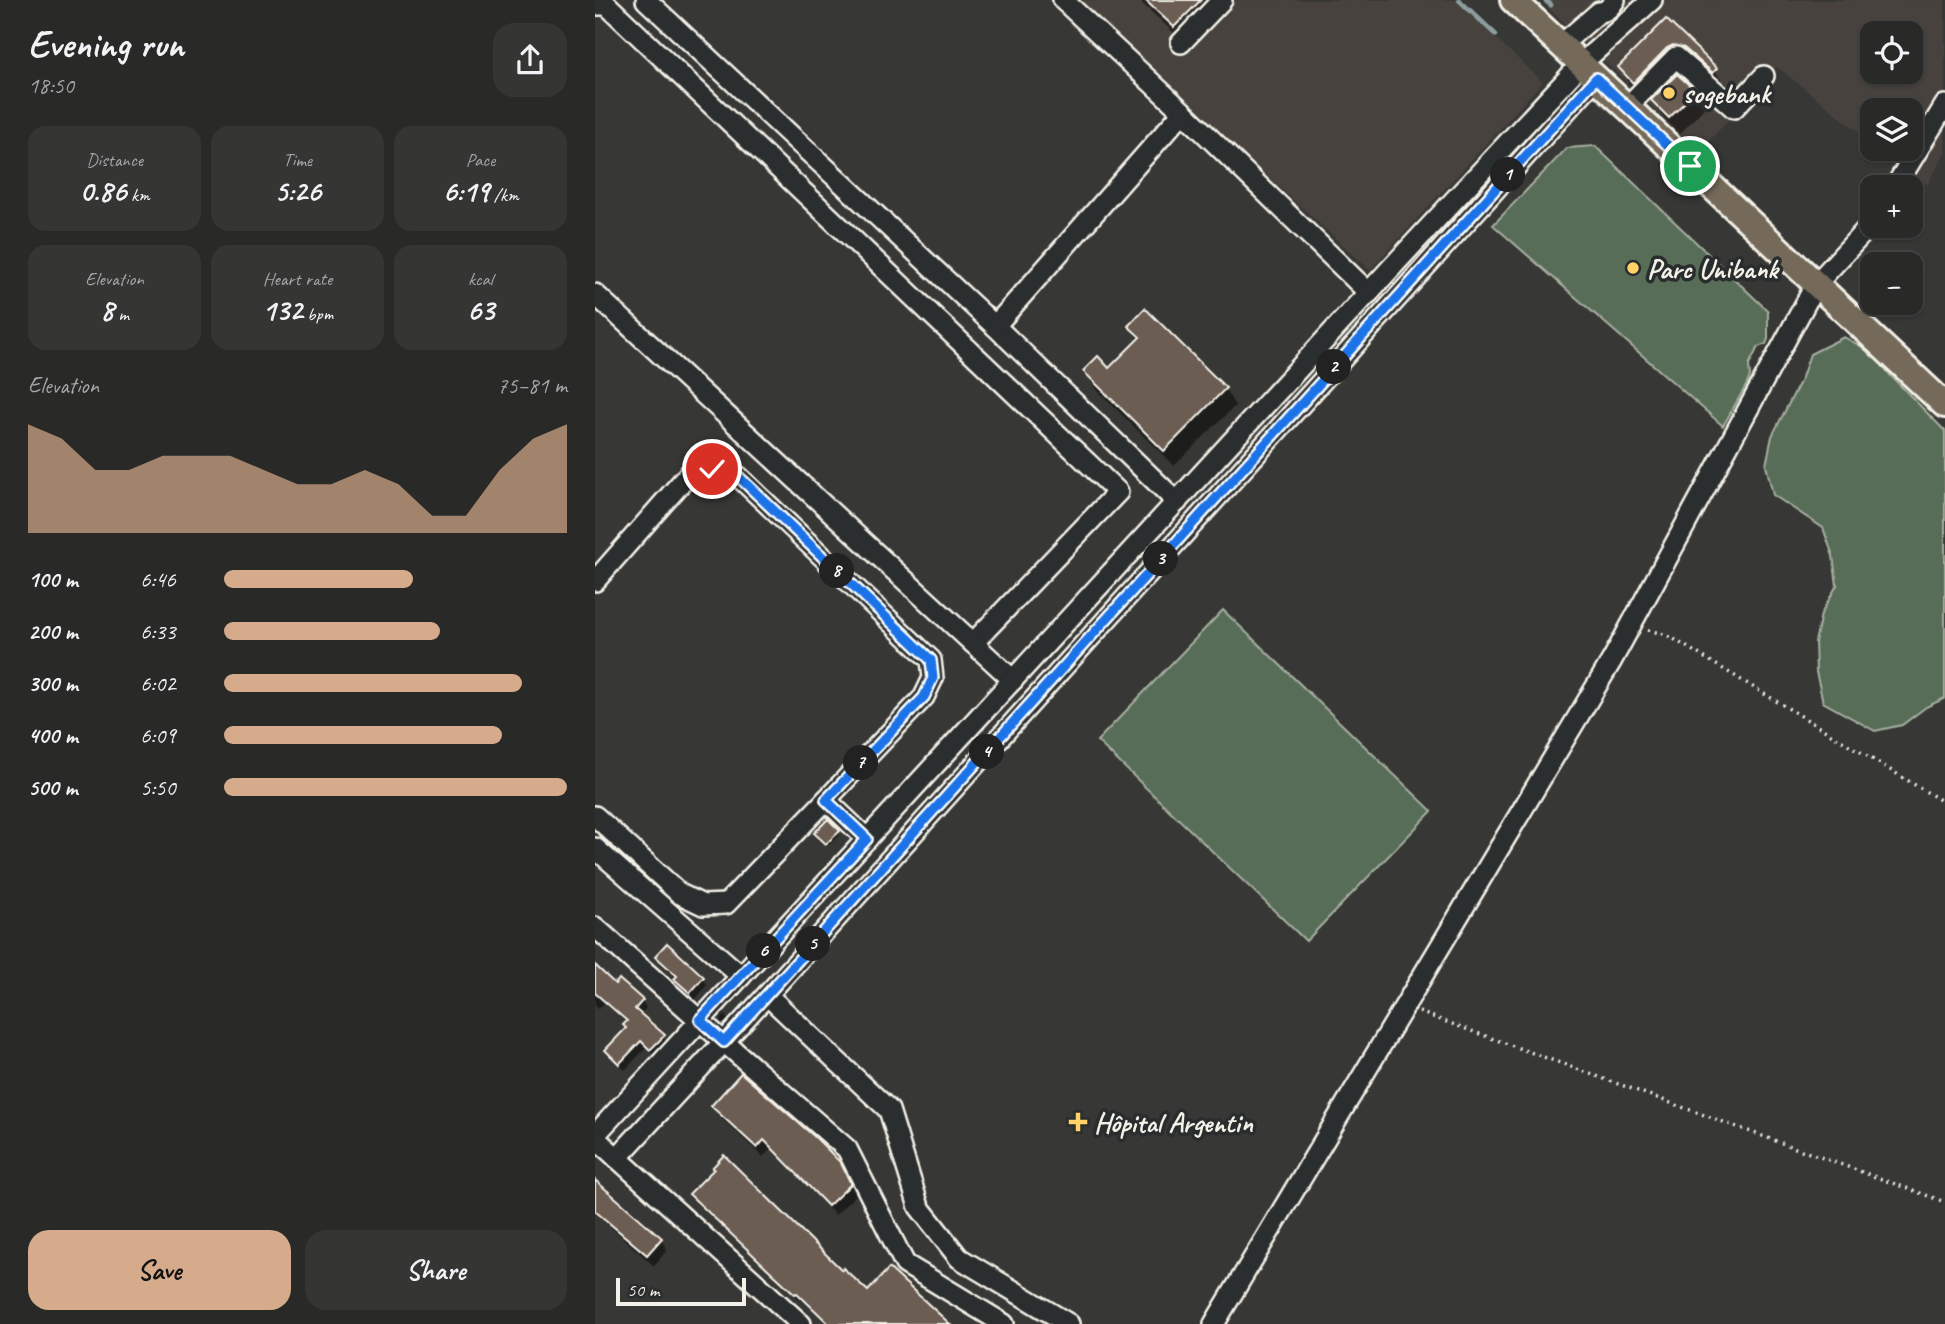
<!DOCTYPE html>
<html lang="en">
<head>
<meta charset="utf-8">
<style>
  :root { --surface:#292928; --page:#353534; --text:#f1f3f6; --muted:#a5a6a8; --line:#454545; --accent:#d6ab8b }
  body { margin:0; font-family:Caveat,sans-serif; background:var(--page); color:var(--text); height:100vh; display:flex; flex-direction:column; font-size:26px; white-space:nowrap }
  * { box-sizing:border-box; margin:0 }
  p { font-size:23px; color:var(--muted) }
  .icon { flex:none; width:38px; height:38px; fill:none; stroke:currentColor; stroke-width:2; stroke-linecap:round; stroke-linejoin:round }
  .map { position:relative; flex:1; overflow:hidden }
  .side { display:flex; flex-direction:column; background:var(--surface); width:595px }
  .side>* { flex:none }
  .tools { position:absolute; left:1265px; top:21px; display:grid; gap:14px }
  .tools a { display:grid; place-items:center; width:63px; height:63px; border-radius:14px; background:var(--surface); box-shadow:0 2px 5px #0004,0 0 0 2px var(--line); font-size:35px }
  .scale { position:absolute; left:21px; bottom:18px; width:130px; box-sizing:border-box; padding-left:7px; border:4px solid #f4f1e8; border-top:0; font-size:19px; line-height:24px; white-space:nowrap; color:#f4f1e8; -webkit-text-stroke:5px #2a2d2e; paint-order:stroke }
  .pin { position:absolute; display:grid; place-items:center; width:60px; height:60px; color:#fff; margin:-30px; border:4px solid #fff; border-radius:50%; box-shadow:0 2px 7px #0007 }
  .km { position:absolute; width:35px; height:35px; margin:-18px; border-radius:50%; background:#222; color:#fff; font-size:19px; line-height:35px; text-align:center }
  .round { display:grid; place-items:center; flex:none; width:74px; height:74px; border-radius:21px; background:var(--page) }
  .headline { display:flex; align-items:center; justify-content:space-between; height:119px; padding:0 28px }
  h1 { font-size:38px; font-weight:600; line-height:52px }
  .metrics { display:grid; grid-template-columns:repeat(3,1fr); gap:10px; height:119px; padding:7px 28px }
  .metrics div { display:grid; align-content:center; border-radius:18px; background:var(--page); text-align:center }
  .metrics b { font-size:30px; font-weight:600 }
  .metrics small { font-size:19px; font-weight:400 }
  .metrics p { font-size:19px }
  .chart { height:196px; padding:14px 28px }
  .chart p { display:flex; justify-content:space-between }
  .chart svg { width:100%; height:126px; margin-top:7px; fill:var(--accent); opacity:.7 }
  .action { display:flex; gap:14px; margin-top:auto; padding:14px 28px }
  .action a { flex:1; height:80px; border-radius:21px; background:var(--accent); color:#111; font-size:28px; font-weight:600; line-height:80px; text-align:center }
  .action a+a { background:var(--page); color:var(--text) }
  ul { padding:0 28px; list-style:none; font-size:23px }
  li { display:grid; grid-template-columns:112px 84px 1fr; align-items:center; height:52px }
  li i { height:18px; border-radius:9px; background:var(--accent) }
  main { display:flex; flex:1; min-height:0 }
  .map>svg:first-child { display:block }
  .built { fill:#47423e; fill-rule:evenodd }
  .green { fill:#586d58; stroke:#a6afa0; stroke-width:2 }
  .shadow { fill:#0007 }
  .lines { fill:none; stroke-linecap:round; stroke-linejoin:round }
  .stream { stroke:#8e9e9f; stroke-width:5 }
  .building { fill:#6c5d53; stroke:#f4f1e8; stroke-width:2 }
  .minor-casing { stroke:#f4f1e8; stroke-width:24 }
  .major-casing { stroke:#f4f1e8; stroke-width:30 }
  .path { stroke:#f4f1e8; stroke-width:3.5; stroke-dasharray:2 5; stroke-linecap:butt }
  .minor { stroke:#2a2d2e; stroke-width:19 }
  .major { stroke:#746a5a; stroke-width:24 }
  .route-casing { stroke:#fff; stroke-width:14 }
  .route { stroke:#1a73e8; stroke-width:9 }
  .poi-dot { fill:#ffd166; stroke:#2a2d2e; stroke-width:2.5 }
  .labels { text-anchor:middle; stroke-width:7; stroke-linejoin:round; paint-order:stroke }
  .poi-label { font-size:28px; font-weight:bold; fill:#f4f1e8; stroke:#2a2d2e; text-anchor:start }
</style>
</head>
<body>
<main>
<section class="side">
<div class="headline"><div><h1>Evening run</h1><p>18:50</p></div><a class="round"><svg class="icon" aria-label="share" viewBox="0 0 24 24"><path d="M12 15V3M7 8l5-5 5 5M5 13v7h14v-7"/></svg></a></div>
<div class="metrics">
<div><p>Distance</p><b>0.86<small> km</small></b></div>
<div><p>Time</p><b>5:26</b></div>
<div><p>Pace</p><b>6:19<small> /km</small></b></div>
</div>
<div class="metrics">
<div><p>Elevation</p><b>8<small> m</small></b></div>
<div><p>Heart rate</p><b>132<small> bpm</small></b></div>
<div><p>kcal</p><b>63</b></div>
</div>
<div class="chart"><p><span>Elevation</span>75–81 m</p>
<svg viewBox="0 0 160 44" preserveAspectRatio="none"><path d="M0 44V6L10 11L20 22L30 22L40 17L50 17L60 17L70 22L80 27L90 27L100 22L110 27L120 38L130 38L140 22L150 11L160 6V44z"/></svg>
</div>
<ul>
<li><b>100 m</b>6:46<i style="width:55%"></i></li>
<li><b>200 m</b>6:33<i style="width:63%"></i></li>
<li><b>300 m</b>6:02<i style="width:87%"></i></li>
<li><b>400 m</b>6:09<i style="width:81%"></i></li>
<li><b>500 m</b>5:50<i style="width:100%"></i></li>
</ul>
<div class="action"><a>Save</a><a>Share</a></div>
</section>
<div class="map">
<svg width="1350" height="1324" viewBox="0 0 1350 1324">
  <rect width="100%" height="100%" fill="#373735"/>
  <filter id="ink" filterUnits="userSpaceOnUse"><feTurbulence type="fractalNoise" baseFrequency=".0143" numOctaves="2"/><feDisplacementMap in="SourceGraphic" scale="14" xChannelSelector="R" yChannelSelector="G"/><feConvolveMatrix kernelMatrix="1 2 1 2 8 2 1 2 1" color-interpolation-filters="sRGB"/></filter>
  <g filter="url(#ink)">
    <!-- built -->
    <g class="built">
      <path d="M 479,0 L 860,0 L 948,82 L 775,270 Z"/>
      <path d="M 945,0 L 1350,0 L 1350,153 L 1332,185 L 1287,149 L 1316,149 L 1316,110 L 1278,110 L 1277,142 L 1182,67 L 1104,152 ZM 1278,33 L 1316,33 L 1316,72 L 1278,72 Z"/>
    </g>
    <!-- green -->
    <g class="green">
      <path d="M 1000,146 L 1173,311 L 1173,339 L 1171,344 L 1163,347 L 1154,365 L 1155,376 L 1152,384 L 1128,426 L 898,225 L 972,148 Z"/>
      <path d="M 1249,337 L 1276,352 L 1296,376 L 1350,431 L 1350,698 L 1331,707 L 1307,725 L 1280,731 L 1228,702 L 1221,672 L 1220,642 L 1226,614 L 1242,585 L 1238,556 L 1228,528 L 1178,495 L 1171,465 L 1177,436 L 1206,380 L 1215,354 Z"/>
      <path d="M 628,610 L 837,811 L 711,941 L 502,741 Z"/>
    </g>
    <!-- shadow -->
    <g class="shadow">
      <path d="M 543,0 L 630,0 L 589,42 Z"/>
      <path d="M 1071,22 L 1120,70 L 1130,86 L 1128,88 L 1082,65 L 1049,98 L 1034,84 L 1025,68 Z"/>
      <path d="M 1099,92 L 1109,108 L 1085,134 L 1068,117 L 1058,100 Z"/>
      <path d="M 550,311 L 630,389 L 640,406 L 579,466 L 500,388 L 490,371 L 514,370 L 544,341 L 535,326 Z"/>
      <path d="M 243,832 L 245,835 L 233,846 L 223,836 Z"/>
      <path d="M 62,956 L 108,978 L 112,985 L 100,1000 L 86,987 L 82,979 L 66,964 Z"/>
      <path d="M 0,967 L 20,987 L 47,1001 L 51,1008 L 45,1015 L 68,1036 L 73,1044 L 61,1057 L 51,1048 L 30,1070 L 16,1058 L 12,1050 L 32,1029 L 32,1023 L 9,1003 L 4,1009 L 0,1006 Z"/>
      <path d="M 129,1015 L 135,1022 L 130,1027 L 125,1020 Z"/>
      <path d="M 118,1106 L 251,1176 L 261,1195 L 240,1215 L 176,1149 L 168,1157 L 124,1116 Z"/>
      <path d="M 0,1182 L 66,1239 L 72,1250 L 59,1266 L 0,1213 Z"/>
      <path d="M 97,1194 L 247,1272 L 273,1294 L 353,1324 L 233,1324 L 207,1300 L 206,1301 L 102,1203 Z"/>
    </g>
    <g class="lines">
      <!-- stream -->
      <g class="stream">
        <path d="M 864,0 L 901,35"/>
        <path d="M 950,0 L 956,5"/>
      </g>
    </g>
    <!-- building -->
    <g class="building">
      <path d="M 550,0 L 606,0 L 579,27 Z"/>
      <path d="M 1071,19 L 1122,68 L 1118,73 L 1089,48 L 1078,45 L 1072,48 L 1038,83 L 1023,67 Z"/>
      <path d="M 1082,74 L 1101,91 L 1074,118 L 1056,100 Z"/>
      <path d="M 550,308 L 631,388 L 569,451 L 488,371 L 503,356 L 514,368 L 545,337 L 533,326 Z"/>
      <path d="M 233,819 L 245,831 L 231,844 L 219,833 Z"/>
      <path d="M 72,943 L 109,977 L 95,993 L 79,979 L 82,976 L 60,956 Z"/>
      <path d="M 0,965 L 20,984 L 24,979 L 48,1000 L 40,1009 L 70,1035 L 55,1050 L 46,1041 L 24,1064 L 10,1050 L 31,1028 L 28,1025 L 32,1021 L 0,993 Z"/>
      <path d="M 146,1073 L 221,1138 L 246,1163 L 256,1184 L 233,1206 L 169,1140 L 162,1148 L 116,1106 Z"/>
      <path d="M 129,1155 L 247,1270 L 248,1268 L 273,1291 L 294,1268 L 355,1324 L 234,1324 L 202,1293 L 200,1294 L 174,1270 L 94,1194 L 119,1169 L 117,1168 Z"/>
      <path d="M 0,1180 L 67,1238 L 52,1255 L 0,1211 Z"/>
    </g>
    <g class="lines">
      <!-- minor casing -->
      <g class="minor-casing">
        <g id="minor">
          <path d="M 51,0 L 400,326 L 582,502"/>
          <path d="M 468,0 L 588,112 L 774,293"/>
          <path d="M 0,5 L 12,5 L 523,492 L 378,643"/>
          <path d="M 586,43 L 627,0"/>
          <path d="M 966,45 L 1004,12 C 1012,12 1016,6 1020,0"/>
          <path d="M 1032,107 L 1081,57 L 1139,108 L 1169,76"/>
          <path d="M 1300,187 L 1350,105"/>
          <path d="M 0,294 L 418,680"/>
          <path d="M 400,326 L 588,112"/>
          <path d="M 0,581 L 93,475 L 117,469 L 143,476 L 336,660 L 338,678 L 329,697 L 231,800 L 272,839"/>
          <path d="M 0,816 L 85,894 L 108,905 L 131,904 L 231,800"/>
          <path d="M 0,848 L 146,976"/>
          <path d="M 0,927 L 129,1042 L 252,1149 L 310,1264 L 409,1324"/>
          <path d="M 172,995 L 294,1110 L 324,1207 L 364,1258 L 474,1324"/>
          <path d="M 0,1135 L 796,268 L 987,63 L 1057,0"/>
          <path d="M 0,1138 L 206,1324"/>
          <path d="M 22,1158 L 172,995 L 1001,78"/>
          <path d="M 619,1324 L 1017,660 L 1221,284 L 1278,222"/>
        </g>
      </g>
      <!-- major casing -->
      <g class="major-casing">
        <path id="major" d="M 918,0 L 1350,405"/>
      </g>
      <!-- path -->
      <g class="path">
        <path d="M 1053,630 L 1072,635 L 1350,803"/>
        <path d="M 824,1012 L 1350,1202"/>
      </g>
      <!-- minor -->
      <use href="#minor" class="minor"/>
      <!-- major -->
      <use href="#major" class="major"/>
    </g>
  </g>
  <g class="lines" filter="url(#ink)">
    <!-- route casing -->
    <g class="route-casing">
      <path id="route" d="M 117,469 L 143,476 L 336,660 L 338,678 L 329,697 L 231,800 L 272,839 L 105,1020 L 129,1042 L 1001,78 L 1095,166"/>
    </g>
    <!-- route -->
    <use href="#route" class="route"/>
  </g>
  <!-- markers -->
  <g class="poi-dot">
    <circle cx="1074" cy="93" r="7"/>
    <circle cx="1038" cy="268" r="7"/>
    <path d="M479.5 1111.5h7v7h7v7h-7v7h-7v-7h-7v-7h7z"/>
  </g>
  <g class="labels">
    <!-- poi labels -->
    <g class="poi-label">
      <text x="1088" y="103">sogebank</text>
      <text x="1052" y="278">Parc Unibank</text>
      <text x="499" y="1132">Hôpital Argentin</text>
    </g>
  </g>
</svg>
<div class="tools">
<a><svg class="icon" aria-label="locate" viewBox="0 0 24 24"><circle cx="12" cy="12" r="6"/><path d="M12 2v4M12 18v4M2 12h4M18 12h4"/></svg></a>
<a><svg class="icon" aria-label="layers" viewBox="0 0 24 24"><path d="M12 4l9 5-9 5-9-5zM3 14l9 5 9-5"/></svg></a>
<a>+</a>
<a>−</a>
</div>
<div class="scale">50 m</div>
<div class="pin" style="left:1095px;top:166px;background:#1e9e55"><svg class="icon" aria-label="arrive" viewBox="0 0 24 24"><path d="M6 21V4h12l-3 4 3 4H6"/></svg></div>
<div class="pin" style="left:117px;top:469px;background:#d93025"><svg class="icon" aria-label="check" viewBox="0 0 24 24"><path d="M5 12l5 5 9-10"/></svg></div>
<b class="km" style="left:913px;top:175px">1</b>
<b class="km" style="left:739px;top:367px">2</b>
<b class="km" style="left:566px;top:559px">3</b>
<b class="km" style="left:392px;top:752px">4</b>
<b class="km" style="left:218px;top:944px">5</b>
<b class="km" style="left:169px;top:951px">6</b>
<b class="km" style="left:266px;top:763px">7</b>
<b class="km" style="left:242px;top:571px">8</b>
</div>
</main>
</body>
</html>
